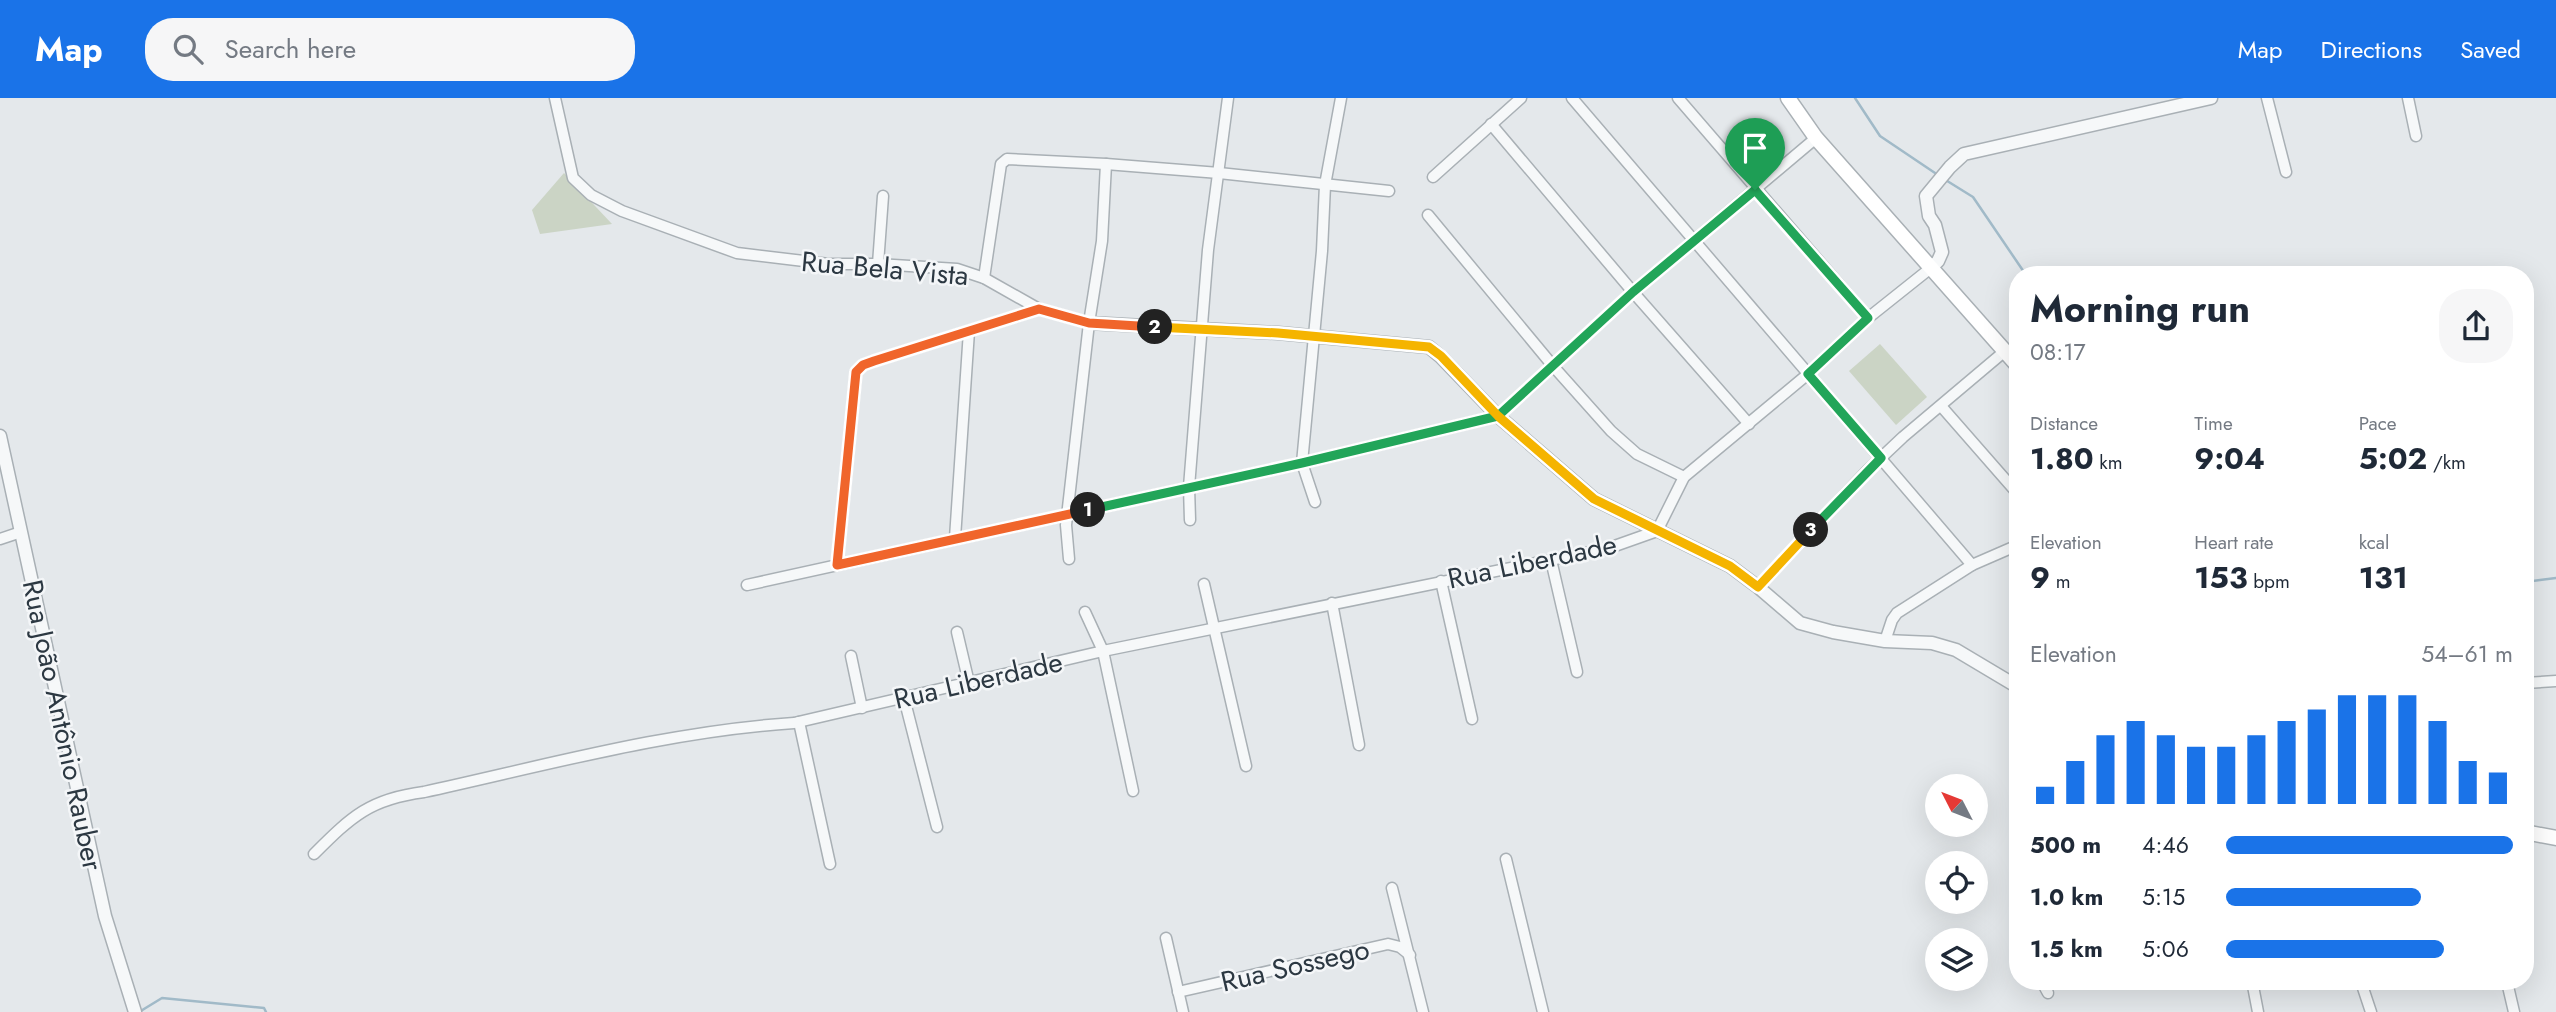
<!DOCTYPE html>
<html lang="en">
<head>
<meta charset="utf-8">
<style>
  :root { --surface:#fff; --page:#f6f6f7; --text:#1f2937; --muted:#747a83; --accent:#1a73e8 }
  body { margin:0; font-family:Jost,sans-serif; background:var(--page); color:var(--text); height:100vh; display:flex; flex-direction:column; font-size:26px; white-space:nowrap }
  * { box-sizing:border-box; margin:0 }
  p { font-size:23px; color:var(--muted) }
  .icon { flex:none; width:38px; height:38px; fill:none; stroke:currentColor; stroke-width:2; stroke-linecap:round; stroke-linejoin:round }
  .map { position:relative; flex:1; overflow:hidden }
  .drawer { position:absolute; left:2009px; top:168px; width:525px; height:724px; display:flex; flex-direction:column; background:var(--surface); border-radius:28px; box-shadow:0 7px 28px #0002 }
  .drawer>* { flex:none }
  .needle { width:46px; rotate:312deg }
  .buttons { position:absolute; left:1925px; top:676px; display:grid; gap:14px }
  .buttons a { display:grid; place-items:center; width:63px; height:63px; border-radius:50%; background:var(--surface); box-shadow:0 7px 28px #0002; font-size:35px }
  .pin { position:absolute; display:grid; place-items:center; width:60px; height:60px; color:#fff; margin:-72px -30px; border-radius:50% 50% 50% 0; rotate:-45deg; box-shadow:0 0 7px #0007 }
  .pin .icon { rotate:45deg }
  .km { position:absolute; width:35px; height:35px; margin:-18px; border-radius:50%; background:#222; color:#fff; font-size:19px; line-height:35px; text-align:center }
  .round { display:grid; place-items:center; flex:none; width:74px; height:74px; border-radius:28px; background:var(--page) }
  .summary { display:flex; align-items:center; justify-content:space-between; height:119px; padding:0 21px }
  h1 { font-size:38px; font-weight:700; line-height:52px }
  .figures { display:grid; grid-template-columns:repeat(3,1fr); gap:10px; height:119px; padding:7px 21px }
  .figures div { display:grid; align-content:center }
  .figures b { font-size:30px; font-weight:700 }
  .figures small { font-size:19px; font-weight:400 }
  .figures p { font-size:19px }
  .chart { height:196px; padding:14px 21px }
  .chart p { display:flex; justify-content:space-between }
  .chart svg { width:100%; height:126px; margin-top:7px; stroke:var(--accent); stroke-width:6 }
  ul { padding:0 21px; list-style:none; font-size:23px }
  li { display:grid; grid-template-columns:112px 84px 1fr; align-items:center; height:52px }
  li i { height:18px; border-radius:9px; background:var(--accent) }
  header { display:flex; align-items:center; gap:42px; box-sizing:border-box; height:98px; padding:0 35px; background:var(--accent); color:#fff }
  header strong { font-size:33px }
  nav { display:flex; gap:38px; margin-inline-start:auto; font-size:24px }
  .search { width:490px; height:63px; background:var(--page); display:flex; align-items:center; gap:18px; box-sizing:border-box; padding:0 24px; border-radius:28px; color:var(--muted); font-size:26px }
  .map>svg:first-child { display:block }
  .green { fill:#cbd4c5 }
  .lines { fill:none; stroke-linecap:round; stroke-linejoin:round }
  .stream { stroke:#a1bac8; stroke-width:2.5 }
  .minor-casing { stroke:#a9b0b5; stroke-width:13 }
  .tertiary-casing { stroke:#a9b0b5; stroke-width:15 }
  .secondary-casing { stroke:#a9b0b5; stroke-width:17 }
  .minor { stroke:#f6f8f9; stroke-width:10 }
  .tertiary { stroke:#f6f8f9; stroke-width:12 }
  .secondary { stroke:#fff; stroke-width:14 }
  .split-1-casing { stroke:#fff; stroke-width:14 }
  .split-2-casing { stroke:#fff; stroke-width:14 }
  .split-3-casing { stroke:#fff; stroke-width:14 }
  .split-4-casing { stroke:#fff; stroke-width:14 }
  .split-1 { stroke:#22a559; stroke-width:9 }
  .split-2 { stroke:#f0652b; stroke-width:9 }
  .split-3 { stroke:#f5b400; stroke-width:9 }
  .split-4 { stroke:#22a559; stroke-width:9 }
  .labels { text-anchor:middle; stroke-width:5; stroke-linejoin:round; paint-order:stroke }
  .street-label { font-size:28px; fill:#2c3842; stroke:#f4f6f8 }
</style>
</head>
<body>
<header>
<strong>Map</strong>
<div class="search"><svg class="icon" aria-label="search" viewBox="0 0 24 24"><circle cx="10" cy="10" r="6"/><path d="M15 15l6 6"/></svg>Search here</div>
<nav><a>Map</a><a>Directions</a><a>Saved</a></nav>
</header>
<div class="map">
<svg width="2556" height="914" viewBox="0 0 2556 914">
  <rect width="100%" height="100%" fill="#e4e8eb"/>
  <!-- green -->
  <g class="green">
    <path d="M 564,75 L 612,126 L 540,136 L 532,112 Z"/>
    <path d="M 1880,246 L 1927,299 L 1896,327 L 1849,273 Z"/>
  </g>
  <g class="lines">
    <!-- stream -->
    <g class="stream">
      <path d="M 1855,0 L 1880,38 L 1938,77"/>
      <path d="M 1944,81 L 1973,99 L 2026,177"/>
      <path d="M 2525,484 L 2556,480"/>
      <path d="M 139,914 L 162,900 L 264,910 L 266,914"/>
    </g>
    <!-- minor casing -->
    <g class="minor-casing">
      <g id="minor">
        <path d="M 555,0 L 573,80 L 591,97 L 622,113 L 737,155 L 829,166 L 878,166 L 957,171 L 984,180 L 1039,211 L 1089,225"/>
        <path d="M 1572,0 L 1972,467"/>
        <path d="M 1678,0 L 1868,220"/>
        <path d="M 2267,0 L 2286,74"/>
        <path d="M 2408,0 L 2416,38"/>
        <path d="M 1491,26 L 1633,194 L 1749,326"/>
        <path d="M 1433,79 L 1521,0"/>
        <path d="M 1428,117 L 1553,268 L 1611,333 L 1637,356 L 1684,379"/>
        <path d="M 878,166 L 883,98"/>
        <path d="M 984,180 L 1001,66 L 1007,61 L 1106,66 L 1219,75 L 1389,93"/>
        <path d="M 1941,308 L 2018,396"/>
        <path d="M 1315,404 L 1302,365 L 1322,153 L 1325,87 L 1341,0"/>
        <path d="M 1190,422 L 1189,389 L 1208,152 L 1228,0"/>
        <path d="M 955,440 L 969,233"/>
        <path d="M 0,441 L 21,434"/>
        <path d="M 1069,461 L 1066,427 L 1089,225 L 1102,143 L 1106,66"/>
        <path d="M 1551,462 L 1577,574"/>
        <path d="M 837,467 L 856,274 L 863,267 L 874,263 L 1039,211"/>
        <path d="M 1441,483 L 1472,621"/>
        <path d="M 1204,486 L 1246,668"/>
        <path d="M 747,487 L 1302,365 L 1498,318 L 1633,194 L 1816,40"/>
        <path d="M 1758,489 L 1867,373 L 1903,339 L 2005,253"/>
        <path d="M 1332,505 L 1359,647"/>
        <path d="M 1085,514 L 1103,553 L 1133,693"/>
        <path d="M 957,534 L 969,585"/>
        <path d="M 1885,543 L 1892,522 L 1897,515 L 1972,467 L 2018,447"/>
        <path d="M 851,558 L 862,610"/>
        <path d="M 2525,585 L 2556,583"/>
        <path d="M 904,600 L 937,729"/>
        <path d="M 799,624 L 830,766"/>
        <path d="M 314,756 C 352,718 370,701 424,694 C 547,667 669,633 794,625 L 1103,553 L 1609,450 L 1657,433 L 1684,379 L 1808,276 L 1868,220 L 1932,169"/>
        <path d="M 1506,761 L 1543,914"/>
        <path d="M 1392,790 L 1423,914"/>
        <path d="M 1166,840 L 1183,914"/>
        <path d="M 2042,884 L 2048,895"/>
        <path d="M 2361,884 L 2371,914"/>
        <path d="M 2507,884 L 2514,914"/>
        <path d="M 2253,888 L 2258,914"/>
        <path d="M 1178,894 L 1388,846 L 1400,849 L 1410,857"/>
      </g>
    </g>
    <!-- tertiary casing -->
    <g class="tertiary-casing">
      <g id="tertiary">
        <path d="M 1932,169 L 1938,163 L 1942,154 L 1935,127 L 1929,118 L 1926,98 L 1950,69 L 1964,56 L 2211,0"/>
        <path d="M 1089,225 L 1278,235 L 1429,249 L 1441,259 L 1498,318 L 1594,401 L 1730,468 L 1758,489 L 1800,525 L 1833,534 L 1885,543 L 1932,545 L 1956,552 L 2018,589"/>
        <path d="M 0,338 L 105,818 L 135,914"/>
      </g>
    </g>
    <!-- secondary casing -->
    <g class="secondary-casing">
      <g id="secondary">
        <path d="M 1788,0 L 1816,40 L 2018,268"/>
        <path d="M 2525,734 L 2556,740"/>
      </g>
    </g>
    <!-- minor -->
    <use href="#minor" class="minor"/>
    <!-- tertiary -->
    <use href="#tertiary" class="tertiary"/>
    <!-- secondary -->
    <use href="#secondary" class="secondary"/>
  </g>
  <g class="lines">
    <!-- split-1 casing -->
    <g class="split-1-casing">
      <path id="split-1" d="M 1088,412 L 1302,365 L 1498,318 L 1633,194 L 1755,92"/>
    </g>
    <!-- split-2 casing -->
    <g class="split-2-casing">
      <path id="split-2" d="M 1088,412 L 837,467 L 856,274 L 863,267 L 874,263 L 1039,211 L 1089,225 L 1155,229"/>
    </g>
    <!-- split-3 casing -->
    <g class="split-3-casing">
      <path id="split-3" d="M 1155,229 L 1278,235 L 1429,249 L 1441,258 L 1498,318 L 1594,401 L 1730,468 L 1758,489 L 1811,432"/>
    </g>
    <!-- split-4 casing -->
    <g class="split-4-casing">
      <path id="split-4" d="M 1755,92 L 1868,220 L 1808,276 L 1881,360 L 1811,432"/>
    </g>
    <!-- split-1 -->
    <use href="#split-1" class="split-1"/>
    <!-- split-2 -->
    <use href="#split-2" class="split-2"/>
    <!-- split-3 -->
    <use href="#split-3" class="split-3"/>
    <!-- split-4 -->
    <use href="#split-4" class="split-4"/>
  </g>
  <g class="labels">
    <!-- street labels -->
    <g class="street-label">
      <text transform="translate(885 170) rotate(5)" y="10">Rua Bela Vista</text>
      <text transform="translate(1532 463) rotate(-12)" y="10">Rua Liberdade</text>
      <text transform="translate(978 582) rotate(-13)" y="10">Rua Liberdade</text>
      <text transform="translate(63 627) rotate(78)" y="10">Rua João Antônio Rauber</text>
      <text transform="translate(1295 867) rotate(-13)" y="10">Rua Sossego</text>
    </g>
  </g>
</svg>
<div class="buttons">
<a><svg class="needle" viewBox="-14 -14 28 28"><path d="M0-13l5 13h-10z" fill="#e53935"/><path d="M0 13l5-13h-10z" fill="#747a83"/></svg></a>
<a><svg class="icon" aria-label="locate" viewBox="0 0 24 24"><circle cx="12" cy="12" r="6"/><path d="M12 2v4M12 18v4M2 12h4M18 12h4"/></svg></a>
<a><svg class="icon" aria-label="layers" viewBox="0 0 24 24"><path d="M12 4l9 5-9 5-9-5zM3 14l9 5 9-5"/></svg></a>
</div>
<div class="pin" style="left:1755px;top:92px;background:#1e9e55"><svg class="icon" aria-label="arrive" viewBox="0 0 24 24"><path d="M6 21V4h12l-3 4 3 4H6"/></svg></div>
<b class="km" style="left:1088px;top:412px">1</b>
<b class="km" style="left:1155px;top:229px">2</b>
<b class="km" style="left:1811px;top:432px">3</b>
<section class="drawer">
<div class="summary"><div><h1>Morning run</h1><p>08:17</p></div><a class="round"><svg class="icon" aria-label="share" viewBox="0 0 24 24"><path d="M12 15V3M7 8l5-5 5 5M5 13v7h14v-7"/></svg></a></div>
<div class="figures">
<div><p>Distance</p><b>1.80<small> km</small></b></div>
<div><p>Time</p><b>9:04</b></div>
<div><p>Pace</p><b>5:02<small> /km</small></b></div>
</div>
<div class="figures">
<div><p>Elevation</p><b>9<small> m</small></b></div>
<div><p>Heart rate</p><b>153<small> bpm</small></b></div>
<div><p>kcal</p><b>131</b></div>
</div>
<div class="chart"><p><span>Elevation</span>54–61 m</p>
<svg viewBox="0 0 160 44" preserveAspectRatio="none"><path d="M5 44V38M15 44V29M25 44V20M35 44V15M45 44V20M55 44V24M65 44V24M75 44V20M85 44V15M95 44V11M105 44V6M115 44V6M125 44V6M135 44V15M145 44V29M155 44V33"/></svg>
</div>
<ul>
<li><b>500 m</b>4:46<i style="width:100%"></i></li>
<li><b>1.0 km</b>5:15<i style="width:68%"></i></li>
<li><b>1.5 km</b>5:06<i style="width:76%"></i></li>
</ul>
</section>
</div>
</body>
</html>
